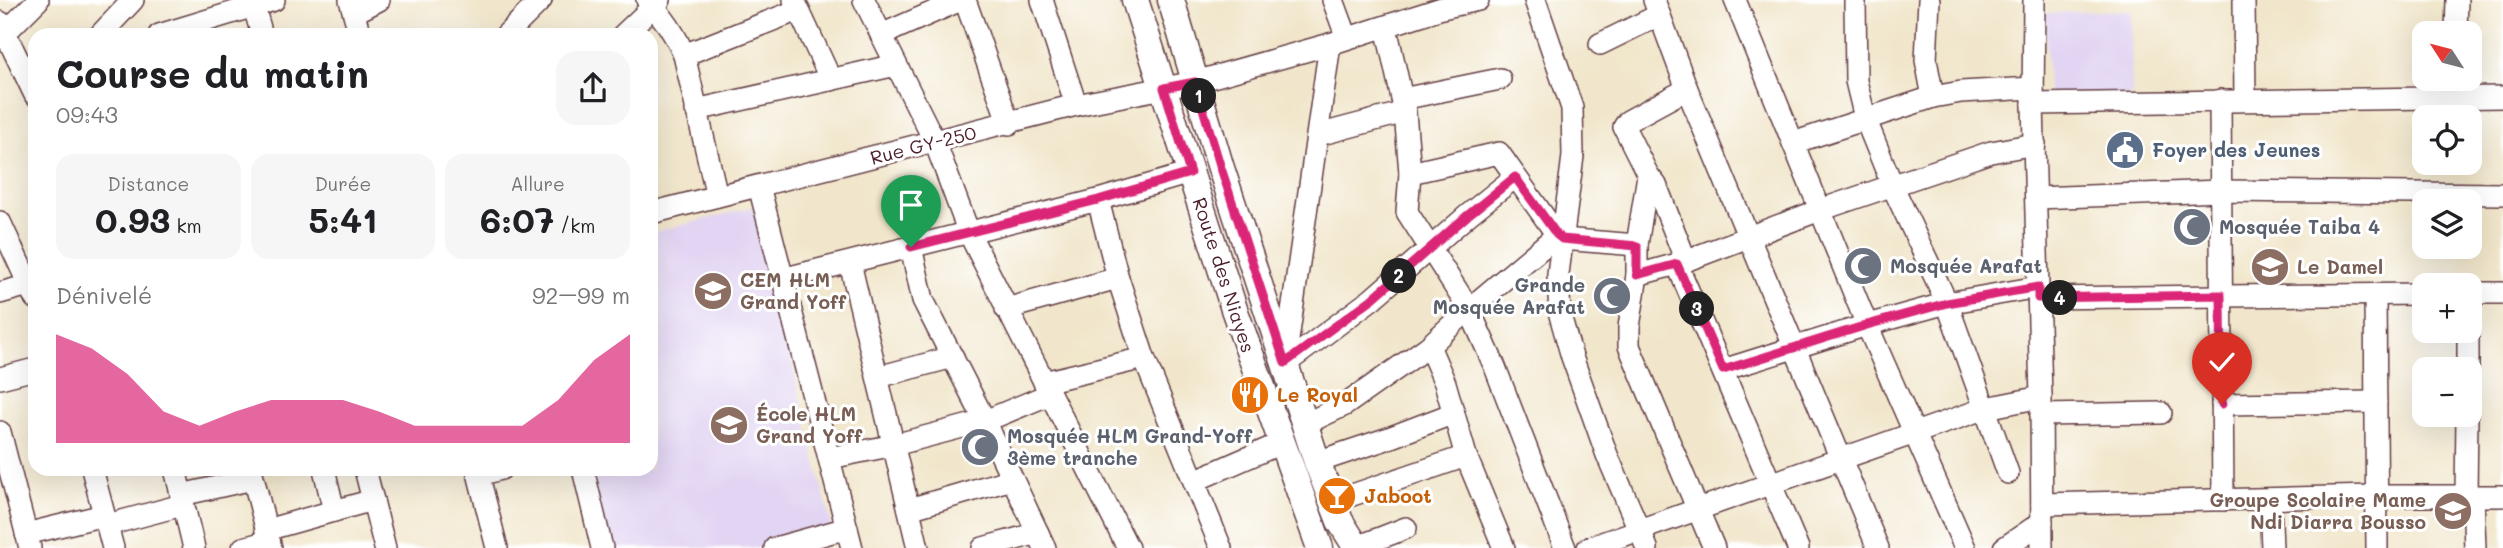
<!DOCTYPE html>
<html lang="fr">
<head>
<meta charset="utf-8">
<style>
  :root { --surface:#fff; --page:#f6f6f6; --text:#202124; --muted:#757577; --accent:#db2777 }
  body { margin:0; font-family:Mali,sans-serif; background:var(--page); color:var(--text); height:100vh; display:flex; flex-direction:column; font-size:26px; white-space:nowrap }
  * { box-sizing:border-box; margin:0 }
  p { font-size:23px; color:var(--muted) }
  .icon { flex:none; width:38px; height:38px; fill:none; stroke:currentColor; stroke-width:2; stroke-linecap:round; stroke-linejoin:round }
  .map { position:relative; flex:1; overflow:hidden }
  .sheet { position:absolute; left:28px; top:28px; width:630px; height:448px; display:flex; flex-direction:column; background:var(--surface); border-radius:21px; box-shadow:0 7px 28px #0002 }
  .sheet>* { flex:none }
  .needle { width:46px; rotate:306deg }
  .controls { position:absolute; left:2412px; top:21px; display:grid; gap:14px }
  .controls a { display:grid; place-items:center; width:70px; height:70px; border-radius:14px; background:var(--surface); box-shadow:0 7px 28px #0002; font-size:35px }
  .pin { position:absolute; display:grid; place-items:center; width:60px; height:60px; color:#fff; margin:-72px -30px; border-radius:50% 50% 50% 0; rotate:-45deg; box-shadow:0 0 7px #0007 }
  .pin .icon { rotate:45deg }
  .km { position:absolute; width:35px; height:35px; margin:-18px; border-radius:50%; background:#222; color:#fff; font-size:19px; line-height:35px; text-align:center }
  .round { display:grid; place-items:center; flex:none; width:74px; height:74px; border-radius:21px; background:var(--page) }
  .head { display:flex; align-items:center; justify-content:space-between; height:119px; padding:0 28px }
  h1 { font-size:38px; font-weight:700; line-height:52px }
  .metrics { display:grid; grid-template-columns:repeat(3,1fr); gap:10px; height:119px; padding:7px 28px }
  .metrics div { display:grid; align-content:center; border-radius:18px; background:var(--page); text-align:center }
  .metrics b { font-size:35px; font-weight:700 }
  .metrics small { font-size:19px; font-weight:400 }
  .metrics p { font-size:19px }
  .chart { height:196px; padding:14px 28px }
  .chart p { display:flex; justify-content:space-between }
  .chart svg { width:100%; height:126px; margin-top:7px; fill:var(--accent); opacity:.7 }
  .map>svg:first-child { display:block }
  .built { fill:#e2d4f3 }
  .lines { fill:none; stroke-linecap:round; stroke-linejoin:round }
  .minor-casing { stroke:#633d43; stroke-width:24 }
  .major-casing { stroke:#633d43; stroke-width:29 }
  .minor { stroke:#fff; stroke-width:21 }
  .major { stroke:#fff; stroke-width:26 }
  .route-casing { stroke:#fff; stroke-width:14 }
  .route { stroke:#db2777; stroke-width:9 }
  .labels { text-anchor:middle; stroke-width:6; stroke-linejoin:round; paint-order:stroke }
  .street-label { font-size:19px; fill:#4a1f2b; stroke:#fff }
  .service-label { font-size:19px; font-weight:bold; fill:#4e5e75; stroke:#fff; text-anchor:start }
  .worship-label { font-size:19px; font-weight:bold; fill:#5b616d; stroke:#fff; text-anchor:start }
  .education-label { font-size:19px; font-weight:bold; fill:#785e54; stroke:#fff; text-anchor:start }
  .food-label { font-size:19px; font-weight:bold; fill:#c56008; stroke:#fff; text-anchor:start }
</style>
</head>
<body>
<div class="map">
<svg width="2503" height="548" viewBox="0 0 2503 548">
  <rect width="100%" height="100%" fill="#fff"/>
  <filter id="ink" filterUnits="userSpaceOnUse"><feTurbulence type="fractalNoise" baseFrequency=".0143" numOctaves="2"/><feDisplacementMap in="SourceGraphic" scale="14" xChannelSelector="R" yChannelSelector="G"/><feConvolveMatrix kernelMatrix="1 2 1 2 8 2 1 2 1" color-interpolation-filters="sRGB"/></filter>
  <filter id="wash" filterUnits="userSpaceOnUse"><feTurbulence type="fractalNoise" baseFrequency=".00686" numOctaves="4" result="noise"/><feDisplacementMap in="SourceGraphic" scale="28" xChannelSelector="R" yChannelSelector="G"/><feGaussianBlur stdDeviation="1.57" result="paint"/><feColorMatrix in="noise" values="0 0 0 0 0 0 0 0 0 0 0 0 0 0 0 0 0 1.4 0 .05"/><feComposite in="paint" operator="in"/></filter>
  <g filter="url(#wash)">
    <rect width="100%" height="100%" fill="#f1e6cb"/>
    <!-- built -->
    <g class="built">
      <path d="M 2131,10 L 2132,96 L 2048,97 L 2046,13 Z"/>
      <path d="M 757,206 L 788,348 L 832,527 L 758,548 L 609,548 L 590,469 L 651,469 L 651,233 Z"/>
    </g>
  </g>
  <g filter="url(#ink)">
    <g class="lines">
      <!-- minor casing -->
      <g class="minor-casing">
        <g id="minor">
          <path d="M 252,0 L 262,35"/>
          <path d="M 350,0 L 360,35"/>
          <path d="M 647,0 C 663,16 675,33 684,55 L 717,196"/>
          <path d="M 794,0 L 831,80"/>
          <path d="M 864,0 L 935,142 L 969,233 L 1128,548"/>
          <path d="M 965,0 L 1009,124"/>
          <path d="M 1042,0 L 1076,105"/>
          <path d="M 1333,0 L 1347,38"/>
          <path d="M 1535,0 L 1572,108 L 1573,156 L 1558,274 L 1560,315 L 1572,357 L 1607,455 L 1647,548"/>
          <path d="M 1654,0 L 1687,89 L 1878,548"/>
          <path d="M 1735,0 L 1867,325 L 1965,548"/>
          <path d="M 1855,0 L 1856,81 L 1865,118 L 1893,187 L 1947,303 L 2008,473"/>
          <path d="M 1929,0 L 1926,60 L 1933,97"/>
          <path d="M 2034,0 L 2033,104 L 2041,397 L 2042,548"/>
          <path d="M 2244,0 L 2245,100"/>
          <path d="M 354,13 L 379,0"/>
          <path d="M 0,22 L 35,95"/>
          <path d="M 1386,27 L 1405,112 L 1410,173 L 1407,212 L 1469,309 L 1495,367 L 1565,548"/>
          <path d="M 2456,33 L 2457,0"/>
          <path d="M 100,35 L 133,0"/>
          <path d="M 159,35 L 274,0"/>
          <path d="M 506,35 L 541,0"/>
          <path d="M 623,35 L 660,0"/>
          <path d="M 881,35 L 961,0"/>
          <path d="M 0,38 L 38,0"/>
          <path d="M 1600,44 L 1659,15"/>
          <path d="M 684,55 L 798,10"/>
          <path d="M 1687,89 L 1628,121 L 1624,127 L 1648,175 L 1637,245 L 1637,275 L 1629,327 L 1629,346 L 1714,548"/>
          <path d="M 1402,99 L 1500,79"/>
          <path d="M 2220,100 L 2223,500"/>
          <path d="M 2033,104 L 2503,97"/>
          <path d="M 696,110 L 896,65"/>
          <path d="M 1318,135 L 1405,112"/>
          <path d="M 1793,143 L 1933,97 L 1961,92 L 2033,88"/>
          <path d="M 1410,173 L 1499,153 L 1557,235 L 1562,239 L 1637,245"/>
          <path d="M 1648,175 L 1656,185 L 1686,261"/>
          <path d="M 759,186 L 852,548"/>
          <path d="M 2036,198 L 2220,191 L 2503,194"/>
          <path d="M 1098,200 L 1118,278 L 1144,358 L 1221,548"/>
          <path d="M 651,213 L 1076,105 L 1195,82 L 1330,44 L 1442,8 L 1478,0"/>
          <path d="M 0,222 L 35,298"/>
          <path d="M 911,247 L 923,300 L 985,421 L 1045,548"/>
          <path d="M 850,263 L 918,548"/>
          <path d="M 1677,264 L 1798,548"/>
          <path d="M 1637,275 L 1677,264 L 1820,210 L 1991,152 L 2035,144"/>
          <path d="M 782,279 L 1098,200 L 1190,173"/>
          <path d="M 0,293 L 29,285"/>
          <path d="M 2469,293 L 2503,293"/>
          <path d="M 2375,294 L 2377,548"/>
          <path d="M 2038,298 L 2424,294"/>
          <path d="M 1006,309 L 1118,278"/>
          <path d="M 1429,346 L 1445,383 L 1466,456 L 1504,548"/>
          <path d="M 1285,361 L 1330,44"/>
          <path d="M 1285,364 L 1372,299 L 1468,215 L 1515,177"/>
          <path d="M 2468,369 L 2468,331"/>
          <path d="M 1723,370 L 1867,325 L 1947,303 L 2038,287"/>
          <path d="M 878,377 L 953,357"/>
          <path d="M 0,378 L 35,369"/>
          <path d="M 1044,382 L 1144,358"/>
          <path d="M 2222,404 L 2376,402"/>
          <path d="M 2041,415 L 2161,413"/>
          <path d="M 1305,424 L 1345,405 L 1429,346 L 1469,309 L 1557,235"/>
          <path d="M 0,432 L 30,548"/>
          <path d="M 830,458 L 894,445 L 985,421 L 1050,394"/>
          <path d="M 1317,462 L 1386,439 L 1454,413"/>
          <path d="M 92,469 L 113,548"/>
          <path d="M 175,469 L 194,548"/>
          <path d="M 251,469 L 271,548"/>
          <path d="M 324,469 L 334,511"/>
          <path d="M 365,469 L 385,548"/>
          <path d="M 477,469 L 497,548"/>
          <path d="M 583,469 L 602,548"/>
          <path d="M 479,475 L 501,469"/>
          <path d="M 1194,481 L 1281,443"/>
          <path d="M 181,495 L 253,479"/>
          <path d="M 2466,496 L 2467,415"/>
          <path d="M 2473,496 L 2475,548"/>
          <path d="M 2270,499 L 2272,548"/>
          <path d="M 1332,502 L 1466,456"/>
          <path d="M 2042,504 L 2376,496 L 2503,496"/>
          <path d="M 909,509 L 1012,479"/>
          <path d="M 107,525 L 182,505"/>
          <path d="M 266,530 L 373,500"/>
          <path d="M 26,534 L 104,515"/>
          <path d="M 1357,547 L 1406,528"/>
          <path d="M 243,548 L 269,541"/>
          <path d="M 775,548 L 847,528"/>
          <path d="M 983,548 L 1038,533"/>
          <path d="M 1588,548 L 1986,408 L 2041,397"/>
          <path d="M 2004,548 L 2042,522"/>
        </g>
      </g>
      <!-- major casing -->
      <g class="major-casing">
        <g id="major">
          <path d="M 1135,0 L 1234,309 L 1320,548"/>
          <path d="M 1171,0 L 1220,165 L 1317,462 L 1340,521 L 1357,548"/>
        </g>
      </g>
      <!-- minor -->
      <use href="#minor" class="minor"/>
      <!-- major -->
      <use href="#major" class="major"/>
    </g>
  </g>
  <g class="lines" filter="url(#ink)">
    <!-- route casing -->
    <g class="route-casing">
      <path id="route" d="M 911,247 L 1098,200 L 1190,173 L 1164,88 L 1195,82 L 1220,165 L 1285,363 L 1372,299 L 1468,215 L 1515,177 L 1557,235 L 1562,239 L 1637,246 L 1637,275 L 1677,264 L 1723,370 L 1867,325 L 1947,303 L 2038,287 L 2038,298 L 2221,295 L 2222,404"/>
    </g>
    <!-- route -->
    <use href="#route" class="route"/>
  </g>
  <!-- icons -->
  <defs>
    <g id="civic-disc" transform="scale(2.0125)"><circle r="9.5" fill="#5c6f8a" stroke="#fff"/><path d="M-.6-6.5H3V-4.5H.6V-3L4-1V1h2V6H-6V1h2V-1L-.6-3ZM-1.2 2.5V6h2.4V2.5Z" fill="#fff"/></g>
    <g id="mosque-disc" transform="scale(2.0125)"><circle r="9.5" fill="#6b7280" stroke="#fff"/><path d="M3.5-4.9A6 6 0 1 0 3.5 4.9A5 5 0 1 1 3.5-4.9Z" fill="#fff"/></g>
    <g id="school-disc" transform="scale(2.0125)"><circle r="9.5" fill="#8d6e63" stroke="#fff"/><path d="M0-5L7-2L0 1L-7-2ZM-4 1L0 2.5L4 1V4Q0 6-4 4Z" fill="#fff"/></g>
    <g id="restaurant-disc" transform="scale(2.0125)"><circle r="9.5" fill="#e8710a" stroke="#fff"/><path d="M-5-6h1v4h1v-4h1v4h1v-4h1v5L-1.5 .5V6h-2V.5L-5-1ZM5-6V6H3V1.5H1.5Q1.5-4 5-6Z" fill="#fff"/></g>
    <g id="bar-disc" transform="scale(2.0125)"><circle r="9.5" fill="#e8710a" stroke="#fff"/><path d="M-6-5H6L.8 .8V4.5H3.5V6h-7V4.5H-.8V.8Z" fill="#fff"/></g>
  </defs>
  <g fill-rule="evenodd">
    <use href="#civic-disc" x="2125" y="150"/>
    <use href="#mosque-disc" x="2192" y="227"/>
    <use href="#mosque-disc" x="1863" y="266"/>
    <use href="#school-disc" x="2270" y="267"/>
    <use href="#school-disc" x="713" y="291"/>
    <use href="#mosque-disc" x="1612" y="296"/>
    <use href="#restaurant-disc" x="1250" y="395"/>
    <use href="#school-disc" x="729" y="425"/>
    <use href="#mosque-disc" x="980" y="447"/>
    <use href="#bar-disc" x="1337" y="496"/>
    <use href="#school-disc" x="2453" y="511"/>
  </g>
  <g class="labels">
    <!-- street labels -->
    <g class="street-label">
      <text transform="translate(923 145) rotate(-14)" y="7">Rue GY-250</text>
      <text transform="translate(1224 275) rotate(72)" y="7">Route des Niayes</text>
    </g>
    <!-- service labels -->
    <g class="service-label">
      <text x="2152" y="157">Foyer des Jeunes</text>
    </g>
    <!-- worship labels -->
    <g class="worship-label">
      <text x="2219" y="234">Mosquée Taiba 4</text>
      <text x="1890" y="273">Mosquée Arafat</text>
      <text x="1585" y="292" text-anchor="end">Grande<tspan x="1585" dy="22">Mosquée Arafat</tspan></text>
      <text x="1007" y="443">Mosquée HLM Grand-Yoff<tspan x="1007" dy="22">3ème tranche</tspan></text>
    </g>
    <!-- education labels -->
    <g class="education-label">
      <text x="2297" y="274">Le Damel</text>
      <text x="740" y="287">CEM HLM<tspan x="740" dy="22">Grand Yoff</tspan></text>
      <text x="756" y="421">École HLM<tspan x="756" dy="22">Grand Yoff</tspan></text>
      <text x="2426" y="507" text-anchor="end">Groupe Scolaire Mame<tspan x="2426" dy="22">Ndi Diarra Bousso</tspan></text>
    </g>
    <!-- food labels -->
    <g class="food-label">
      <text x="1277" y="402">Le Royal</text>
      <text x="1364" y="503">Jaboot</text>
    </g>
  </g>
</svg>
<div class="controls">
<a><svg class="needle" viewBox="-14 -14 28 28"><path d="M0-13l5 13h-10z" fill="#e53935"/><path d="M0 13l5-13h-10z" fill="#757577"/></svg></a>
<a><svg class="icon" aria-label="locate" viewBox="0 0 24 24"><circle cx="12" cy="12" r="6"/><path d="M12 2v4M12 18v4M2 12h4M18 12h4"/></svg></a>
<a><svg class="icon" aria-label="layers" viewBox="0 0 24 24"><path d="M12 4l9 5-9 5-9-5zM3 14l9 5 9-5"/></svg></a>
<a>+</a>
<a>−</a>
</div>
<div class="pin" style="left:911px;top:247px;background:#1e9e55"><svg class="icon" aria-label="arrive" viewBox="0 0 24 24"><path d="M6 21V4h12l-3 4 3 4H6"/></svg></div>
<div class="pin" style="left:2222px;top:404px;background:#d93025"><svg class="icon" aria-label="check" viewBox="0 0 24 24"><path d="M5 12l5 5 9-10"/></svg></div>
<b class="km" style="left:1199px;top:96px">1</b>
<b class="km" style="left:1399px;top:276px">2</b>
<b class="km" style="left:1697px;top:309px">3</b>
<b class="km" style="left:2060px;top:298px">4</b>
<section class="sheet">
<div class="head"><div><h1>Course du matin</h1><p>09:43</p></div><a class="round"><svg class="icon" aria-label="share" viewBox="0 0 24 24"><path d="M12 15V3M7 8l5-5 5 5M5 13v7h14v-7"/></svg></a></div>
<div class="metrics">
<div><p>Distance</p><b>0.93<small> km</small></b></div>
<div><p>Durée</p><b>5:41</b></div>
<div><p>Allure</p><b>6:07<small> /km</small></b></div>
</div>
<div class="chart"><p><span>Dénivelé</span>92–99 m</p>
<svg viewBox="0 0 160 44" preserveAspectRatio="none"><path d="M0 44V6L10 11L20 20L30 33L40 38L50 33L60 29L70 29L80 29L90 33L100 38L110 38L120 38L130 38L140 29L150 15L160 6V44z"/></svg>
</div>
</section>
</div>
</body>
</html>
